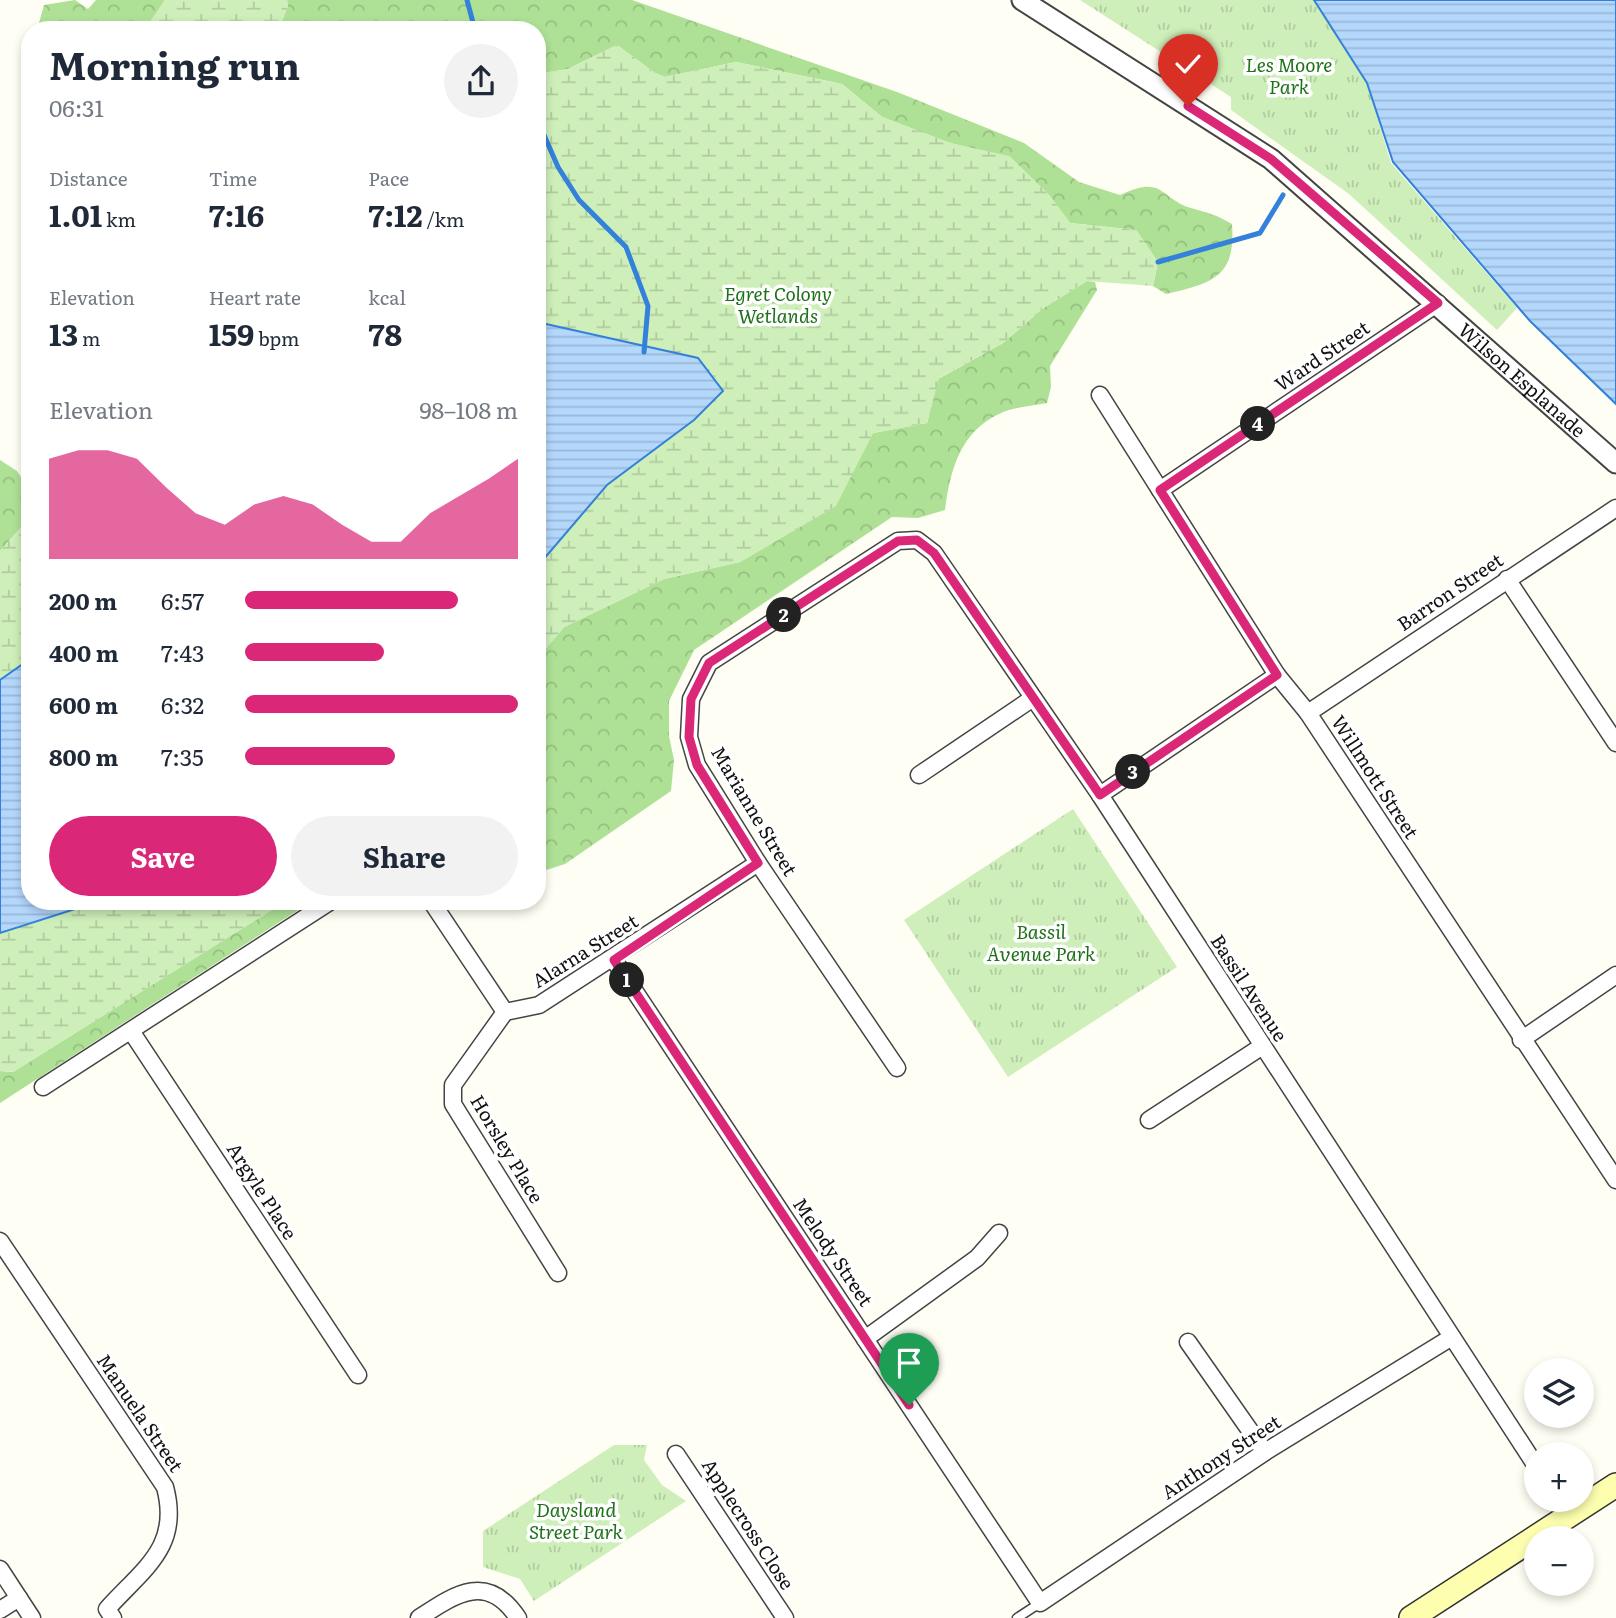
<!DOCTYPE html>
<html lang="en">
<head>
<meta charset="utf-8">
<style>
  :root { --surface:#fff; --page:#f2f2f3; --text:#1f2937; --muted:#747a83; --accent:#db2777 }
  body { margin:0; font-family:Literata,serif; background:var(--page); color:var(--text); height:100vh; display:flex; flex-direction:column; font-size:26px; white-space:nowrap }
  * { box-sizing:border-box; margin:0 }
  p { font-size:23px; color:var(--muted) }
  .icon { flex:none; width:38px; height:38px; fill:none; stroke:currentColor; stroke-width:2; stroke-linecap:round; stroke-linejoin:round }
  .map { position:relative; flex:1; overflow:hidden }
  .details { position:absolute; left:21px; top:21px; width:525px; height:889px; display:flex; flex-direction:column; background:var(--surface); border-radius:28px; box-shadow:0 4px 10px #0003 }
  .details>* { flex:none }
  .tools { position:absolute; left:1524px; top:1358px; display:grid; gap:14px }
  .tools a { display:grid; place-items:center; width:70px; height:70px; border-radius:50%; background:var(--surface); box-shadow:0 4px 10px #0003; font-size:35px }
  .pin { position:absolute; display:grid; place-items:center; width:60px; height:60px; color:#fff; margin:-72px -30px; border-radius:50% 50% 50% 0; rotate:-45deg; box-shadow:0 0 7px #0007 }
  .pin .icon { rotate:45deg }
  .km { position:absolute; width:35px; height:35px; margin:-18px; border-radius:50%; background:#222; color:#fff; font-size:19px; line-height:35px; text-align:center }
  .round { display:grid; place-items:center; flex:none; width:74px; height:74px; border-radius:37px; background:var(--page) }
  .overview { display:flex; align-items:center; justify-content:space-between; height:119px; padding:0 28px }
  h1 { font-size:38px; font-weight:700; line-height:52px }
  .stats { display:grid; grid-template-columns:repeat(3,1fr); gap:10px; height:119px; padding:7px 28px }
  .stats div { display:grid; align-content:center }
  .stats b { font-size:30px; font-weight:700 }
  .stats small { font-size:19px; font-weight:400 }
  .stats p { font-size:19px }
  .chart { height:196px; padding:14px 28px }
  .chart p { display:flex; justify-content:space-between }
  .chart svg { width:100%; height:126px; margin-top:7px; fill:var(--accent); opacity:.7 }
  .primary-button { display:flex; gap:14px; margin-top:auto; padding:14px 28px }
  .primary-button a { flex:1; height:80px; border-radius:42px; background:var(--accent); color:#fff; font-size:28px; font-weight:700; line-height:80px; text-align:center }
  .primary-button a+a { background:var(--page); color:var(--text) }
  ul { padding:0 28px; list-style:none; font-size:23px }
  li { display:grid; grid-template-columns:112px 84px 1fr; align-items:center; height:52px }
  li i { height:18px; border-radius:9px; background:var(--accent) }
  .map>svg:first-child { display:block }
  .grass { fill:url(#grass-tufts) }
  .forest { fill:url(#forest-crowns) }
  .wetland { fill:url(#wetland-marsh) }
  .water { fill:url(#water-rules); stroke:#3381da; stroke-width:2 }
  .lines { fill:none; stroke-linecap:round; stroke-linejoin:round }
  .stream { stroke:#3381da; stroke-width:5 }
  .service-casing { stroke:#444; stroke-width:11 }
  .minor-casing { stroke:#444; stroke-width:19 }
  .tertiary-casing { stroke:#444; stroke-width:23 }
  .secondary-casing { stroke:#333; stroke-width:26 }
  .service { stroke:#fff; stroke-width:8 }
  .minor { stroke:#fff; stroke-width:16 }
  .tertiary { stroke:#fff; stroke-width:19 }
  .secondary { stroke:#fdffaf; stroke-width:23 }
  .route-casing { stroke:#fff; stroke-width:14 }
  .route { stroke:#db2777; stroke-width:9 }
  .labels { text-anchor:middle; stroke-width:7; stroke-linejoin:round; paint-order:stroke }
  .park-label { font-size:19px; font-style:italic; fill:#1f7119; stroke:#fff }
  .street-label { font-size:19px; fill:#111; stroke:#fff }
</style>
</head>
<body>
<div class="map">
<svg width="1616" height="1618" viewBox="0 0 1616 1618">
  <defs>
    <pattern id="grass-tufts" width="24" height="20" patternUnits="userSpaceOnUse" patternTransform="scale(1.75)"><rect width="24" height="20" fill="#ceefb9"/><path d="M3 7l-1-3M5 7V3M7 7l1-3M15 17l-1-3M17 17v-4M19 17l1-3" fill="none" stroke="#b0cc9e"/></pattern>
    <pattern id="forest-crowns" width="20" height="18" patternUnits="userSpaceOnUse" patternTransform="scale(1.75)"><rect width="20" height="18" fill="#aee196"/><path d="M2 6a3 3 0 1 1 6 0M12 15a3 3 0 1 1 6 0" fill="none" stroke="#95c080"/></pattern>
    <pattern id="wetland-marsh" width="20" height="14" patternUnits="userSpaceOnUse" patternTransform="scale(1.75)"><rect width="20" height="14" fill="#ceefb9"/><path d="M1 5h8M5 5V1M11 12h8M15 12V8" fill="none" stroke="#b0cc9e"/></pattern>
    <pattern id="water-rules" width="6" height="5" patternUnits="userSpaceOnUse" patternTransform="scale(1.75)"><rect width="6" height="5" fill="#b4d7fc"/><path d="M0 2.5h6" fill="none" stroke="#9ab8d7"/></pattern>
  </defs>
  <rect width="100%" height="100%" fill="#fffef4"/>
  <!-- grass -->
  <g class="grass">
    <path d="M 1080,0 L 1314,0 L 1367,83 L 1391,163 L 1517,308 L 1497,330 L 1349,194 L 1231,110 L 1231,97 Z"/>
    <path d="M 1073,809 L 1177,967 L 1008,1077 L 904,920 Z"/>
    <path d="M 614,1445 L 647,1445 L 644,1460 L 662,1485 L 686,1501 L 534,1601 L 520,1579 L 483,1567 L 483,1531 Z"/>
  </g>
  <!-- forest -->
  <g class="forest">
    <path d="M 75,0 L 88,9 L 96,0 L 165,0 L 145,30 L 44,30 L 39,23 L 44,5 Z"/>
    <path d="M 287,0 L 632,0 L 897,92 L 1024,143 L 1079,182 L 1120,195 C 1164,174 1159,198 1191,208 C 1208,213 1215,214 1232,224 C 1236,278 1212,283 1166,294 L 1153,286 L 1158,262 L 1136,230 L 1070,223 L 1049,195 L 1010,157 L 950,143 L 882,117 L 842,84 L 736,62 L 665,77 L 655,73 L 617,45 L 568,69 L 537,74 L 537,30 L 278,30 L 288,6 Z"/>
    <path d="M 1087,281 L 1095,282 L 1097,290 L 1050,366 L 1051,387 L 1047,403 C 1032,406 1012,407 999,414 C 960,432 950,471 945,510 L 918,518 L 892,517 L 694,650 L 669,701 L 669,736 L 674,760 L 671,791 L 565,864 L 537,873 L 537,659 L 564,627 L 664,579 L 740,562 L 835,506 L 873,433 L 927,423 L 938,379 L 1003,343 L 1042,309 Z"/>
    <path d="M 0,460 L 17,471 L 30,491 L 24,524 L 0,551 Z"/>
    <path d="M 286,901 L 312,901 L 0,1103 L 0,1071 L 13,1072 Z"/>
  </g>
  <!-- wetland -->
  <g class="wetland">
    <path d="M 165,0 L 287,0 L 288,6 L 278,30 L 145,30 Z"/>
    <path d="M 617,45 L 655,73 L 665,77 L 736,62 L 842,84 L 882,117 L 950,143 L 1009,156 L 1049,195 L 1070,223 L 1136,230 L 1158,262 L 1153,286 L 1087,281 L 1042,309 L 1003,343 L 939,378 L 927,423 L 873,433 L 836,506 L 740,562 L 664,579 L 564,627 L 537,659 L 537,567 L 607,485 L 694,420 L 723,391 L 698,358 L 537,322 L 537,74 L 568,69 Z"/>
    <path d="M 30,499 L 30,659 L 0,680 L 0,551 L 24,524 Z"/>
    <path d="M 100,901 L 286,901 L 13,1072 L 0,1071 L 0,933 Z"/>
  </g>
  <!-- water -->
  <g class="water">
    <path d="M 1314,0 L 1616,0 L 1616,404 L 1530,321 L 1393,162 L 1367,83 Z"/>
    <path d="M 537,322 L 698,358 L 723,391 L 694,420 L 607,485 L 537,567 Z"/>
    <path d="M 30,659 L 30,901 L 100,901 L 0,933 L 0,680 Z"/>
  </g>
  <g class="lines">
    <!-- stream -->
    <g class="stream">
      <path d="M 467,0 L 475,30"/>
      <path d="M 537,119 L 558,167 L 579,200 L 626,247 L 648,306 L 644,352"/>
      <path d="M 1158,262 L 1260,233 L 1283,195"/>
    </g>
    <!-- service casing -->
    <g class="service-casing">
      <path id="service" d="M 1017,1618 L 1040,1603"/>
    </g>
    <!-- minor casing -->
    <g class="minor-casing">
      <g id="minor">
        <path d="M 1100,395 L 1277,675 L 1308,713 L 1616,1180"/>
        <path d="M 1160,490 L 1438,303"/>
        <path d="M 1507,579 L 1616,743"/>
        <path d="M 1308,713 L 1616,508"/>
        <path d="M 919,775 L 1033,698"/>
        <path d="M 1100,795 L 1277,675"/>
        <path d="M 431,901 L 505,1012 L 539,1005 L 758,863"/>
        <path d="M 614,960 L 1040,1603 L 1265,1452 L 1452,1337"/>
        <path d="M 505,1012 L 453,1085 L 453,1104 L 558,1273"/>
        <path d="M 131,1031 L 358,1375"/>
        <path d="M 1521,1040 L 1616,975"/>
        <path d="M 897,1068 L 758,863 L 697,765 L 689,737 L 691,699 L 709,663 L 898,541 L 917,540 L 934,553 L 1100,795 L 1536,1466"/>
        <path d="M 43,1087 L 331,901"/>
        <path d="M 1149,1120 L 1261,1047"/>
        <path d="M 0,1241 L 165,1487 C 181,1547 144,1568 107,1609 L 113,1618"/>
        <path d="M 865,1339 L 977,1258 L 999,1233"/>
        <path d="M 1188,1342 L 1265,1452"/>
        <path d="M 676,1454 L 785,1618"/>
        <path d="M 1559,1500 L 1569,1515"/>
        <path d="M 0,1569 L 32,1618"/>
        <path d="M 0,1610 L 19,1598"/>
        <path d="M 419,1618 C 454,1595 487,1571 518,1618"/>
      </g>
    </g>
    <!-- tertiary casing -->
    <g class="tertiary-casing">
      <g id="tertiary">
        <path id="s1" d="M 1022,0 L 1271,159 L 1616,463"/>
      </g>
    </g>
    <!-- secondary casing -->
    <g class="secondary-casing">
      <path id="secondary" d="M 1411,1618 L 1616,1485"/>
    </g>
    <!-- service -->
    <use href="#service" class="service"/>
    <!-- minor -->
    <use href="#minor" class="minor"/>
    <!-- tertiary -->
    <use href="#tertiary" class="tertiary"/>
    <!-- secondary -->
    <use href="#secondary" class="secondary"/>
  </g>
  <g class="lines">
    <!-- route casing -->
    <g class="route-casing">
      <path id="route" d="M 909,1405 L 614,960 L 758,863 L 697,765 L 689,737 L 691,699 L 709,663 L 898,541 L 917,540 L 934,553 L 1100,795 L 1277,675 L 1160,490 L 1438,303 L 1271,159 L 1188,106"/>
    </g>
    <!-- route -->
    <use href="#route" class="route"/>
  </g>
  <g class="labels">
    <!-- park labels -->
    <g class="park-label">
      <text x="1289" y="72">Les Moore<tspan x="1289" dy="22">Park</tspan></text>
      <text x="778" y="301">Egret Colony<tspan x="778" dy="22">Wetlands</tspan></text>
      <text x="1041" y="939">Bassil<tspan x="1041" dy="22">Avenue Park</tspan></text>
      <text x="576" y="1517">Daysland<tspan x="576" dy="22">Street Park</tspan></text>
    </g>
    <!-- street labels -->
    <g class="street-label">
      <text transform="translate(1322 356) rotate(-34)" y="7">Ward Street</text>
      <text dy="7" stroke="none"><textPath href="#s1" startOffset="630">Wilson Esplanade</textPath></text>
      <text transform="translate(1450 592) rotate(-34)" y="7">Barron Street</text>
      <text transform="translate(1375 777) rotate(57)" y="7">Willmott Street</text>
      <text transform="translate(754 811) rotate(59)" y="7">Marianne Street</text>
      <text transform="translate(585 951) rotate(-32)" y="7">Alarna Street</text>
      <text transform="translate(1249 988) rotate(57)" y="7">Bassil Avenue</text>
      <text transform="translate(507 1149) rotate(59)" y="7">Horsley Place</text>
      <text transform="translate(262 1191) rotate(57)" y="7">Argyle Place</text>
      <text transform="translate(833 1252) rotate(56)" y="7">Melody Street</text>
      <text transform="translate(140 1413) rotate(56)" y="7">Manuela Street</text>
      <text transform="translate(1221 1457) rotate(-33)" y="7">Anthony Street</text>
      <text transform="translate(748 1524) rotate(57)" y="7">Applecross Close</text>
    </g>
  </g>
</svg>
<div class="tools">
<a><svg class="icon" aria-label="layers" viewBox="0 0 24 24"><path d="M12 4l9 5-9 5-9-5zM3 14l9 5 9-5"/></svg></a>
<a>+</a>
<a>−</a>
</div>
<div class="pin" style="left:909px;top:1405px;background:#1e9e55"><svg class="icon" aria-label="arrive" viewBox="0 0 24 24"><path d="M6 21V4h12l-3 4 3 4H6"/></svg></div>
<div class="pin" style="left:1188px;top:106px;background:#d93025"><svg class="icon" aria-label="check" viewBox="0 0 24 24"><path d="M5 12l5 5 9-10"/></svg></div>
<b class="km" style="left:627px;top:980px">1</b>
<b class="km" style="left:784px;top:615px">2</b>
<b class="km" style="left:1133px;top:772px">3</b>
<b class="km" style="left:1258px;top:424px">4</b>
<section class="details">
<div class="overview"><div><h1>Morning run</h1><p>06:31</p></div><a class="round"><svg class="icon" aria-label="share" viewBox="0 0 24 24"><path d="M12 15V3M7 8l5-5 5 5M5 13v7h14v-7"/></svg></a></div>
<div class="stats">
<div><p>Distance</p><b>1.01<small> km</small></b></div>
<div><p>Time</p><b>7:16</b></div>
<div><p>Pace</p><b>7:12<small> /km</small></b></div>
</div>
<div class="stats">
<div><p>Elevation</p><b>13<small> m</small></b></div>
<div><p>Heart rate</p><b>159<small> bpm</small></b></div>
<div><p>kcal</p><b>78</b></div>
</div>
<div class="chart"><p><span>Elevation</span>98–108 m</p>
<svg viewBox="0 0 160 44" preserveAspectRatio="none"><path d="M0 44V9L10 6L20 6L30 9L40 19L50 28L60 32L70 25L80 22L90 25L100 32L110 38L120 38L130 28L140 22L150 16L160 9V44z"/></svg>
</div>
<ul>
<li><b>200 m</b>6:57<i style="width:78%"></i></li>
<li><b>400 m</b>7:43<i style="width:51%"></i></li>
<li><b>600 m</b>6:32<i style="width:100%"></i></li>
<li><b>800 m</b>7:35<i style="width:55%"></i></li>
</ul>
<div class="primary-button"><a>Save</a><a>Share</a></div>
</section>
</div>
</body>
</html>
